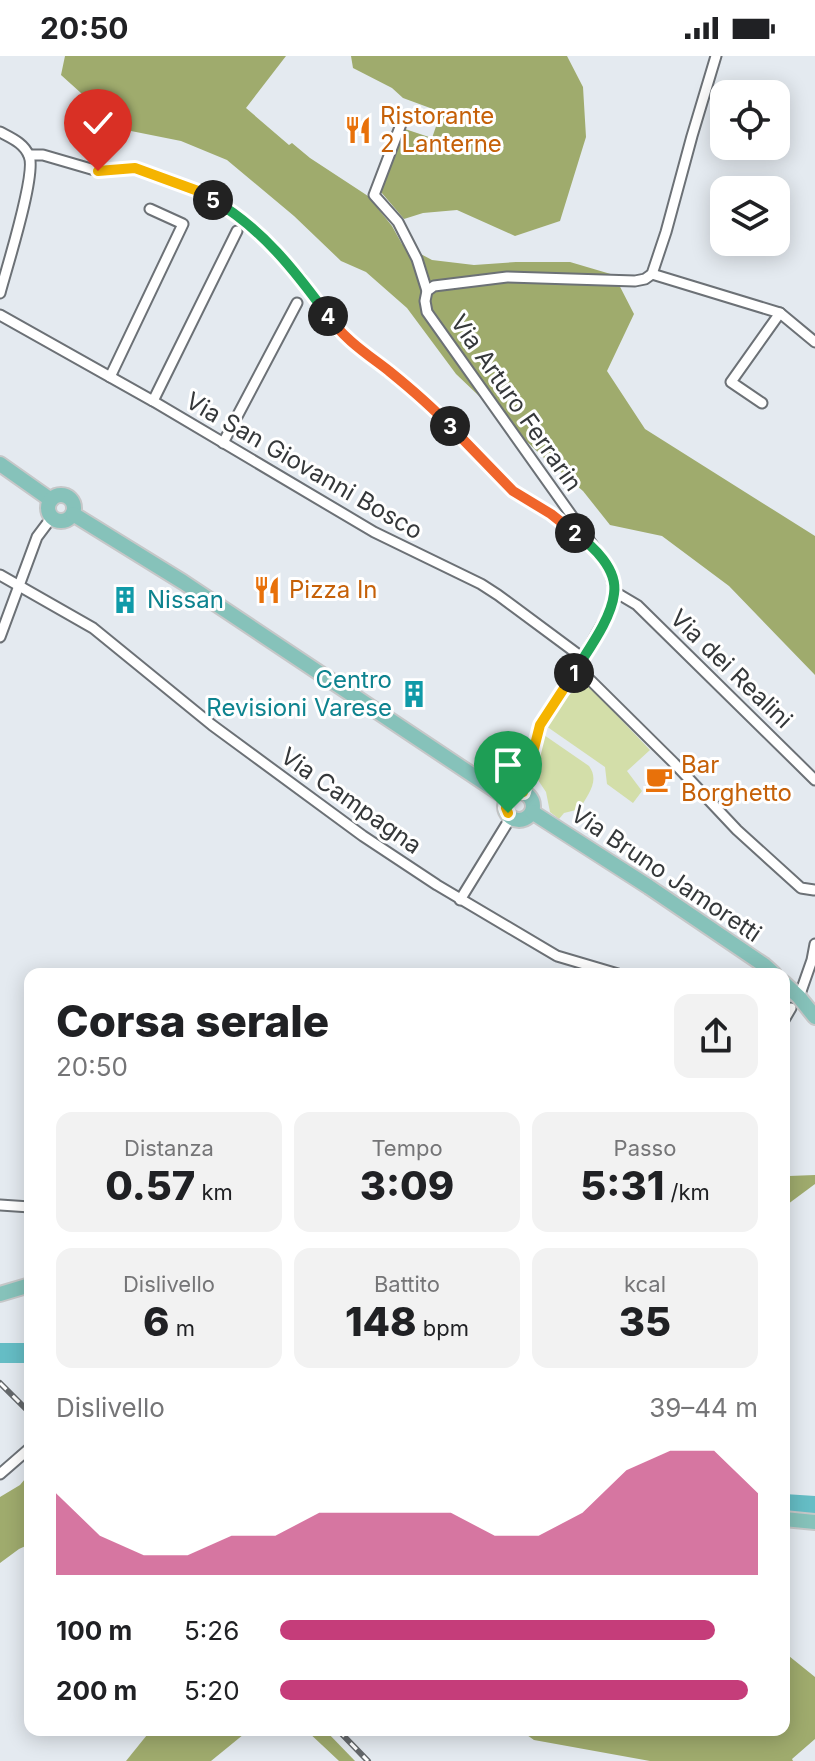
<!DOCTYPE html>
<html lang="it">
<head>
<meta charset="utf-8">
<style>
  :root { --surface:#fff; --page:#f2f2f2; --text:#202124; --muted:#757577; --accent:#c53d7a }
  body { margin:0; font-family:Inter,sans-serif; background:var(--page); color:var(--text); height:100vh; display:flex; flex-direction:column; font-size:30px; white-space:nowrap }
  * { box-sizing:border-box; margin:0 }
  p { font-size:26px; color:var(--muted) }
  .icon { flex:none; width:44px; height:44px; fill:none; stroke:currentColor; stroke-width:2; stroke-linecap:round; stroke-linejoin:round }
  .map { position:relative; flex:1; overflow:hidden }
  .side { position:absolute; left:24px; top:912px; width:766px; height:768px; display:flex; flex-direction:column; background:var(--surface); border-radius:16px; box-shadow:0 4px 20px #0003 }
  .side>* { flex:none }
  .tools { position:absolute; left:710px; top:24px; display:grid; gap:16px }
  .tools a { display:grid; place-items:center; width:80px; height:80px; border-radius:16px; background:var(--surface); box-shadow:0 4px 20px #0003; font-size:40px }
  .pin { position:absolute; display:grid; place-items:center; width:68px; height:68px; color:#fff; margin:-82px -34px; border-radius:50% 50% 50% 0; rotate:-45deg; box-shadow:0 0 8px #0007 }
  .pin .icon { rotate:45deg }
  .km { position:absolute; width:40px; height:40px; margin:-20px; border-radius:50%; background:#222; color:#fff; font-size:22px; line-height:40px; text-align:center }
  .round { display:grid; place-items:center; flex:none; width:84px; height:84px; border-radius:16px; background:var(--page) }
  .head { display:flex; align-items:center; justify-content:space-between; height:136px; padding:0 32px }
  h1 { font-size:44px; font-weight:800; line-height:60px }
  .stats { display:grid; grid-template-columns:repeat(3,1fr); gap:12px; height:136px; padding:8px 32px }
  .stats div { display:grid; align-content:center; border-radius:16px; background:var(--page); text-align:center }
  .stats b { font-size:40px; font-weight:800 }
  .stats small { font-size:22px; font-weight:400 }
  .stats p { font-size:22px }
  .chart { height:224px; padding:16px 32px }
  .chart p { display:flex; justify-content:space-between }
  .chart svg { width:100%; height:144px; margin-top:8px; fill:var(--accent); opacity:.7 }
  ul { padding:0 32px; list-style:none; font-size:26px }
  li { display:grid; grid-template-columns:128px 96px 1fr; align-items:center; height:60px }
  li i { height:20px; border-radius:10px; background:var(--accent) }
  .status { display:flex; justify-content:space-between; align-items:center; height:56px; padding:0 40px; background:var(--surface); direction:ltr }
  .status svg { height:22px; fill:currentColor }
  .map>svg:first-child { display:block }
  .green { fill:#d3dea9 }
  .forest { fill:#9fab6d }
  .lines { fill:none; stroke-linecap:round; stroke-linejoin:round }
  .river { stroke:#65bdc5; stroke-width:20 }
  .street-casing { stroke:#6c7176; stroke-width:13 }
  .primary-casing { stroke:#c6c7c8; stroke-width:18 }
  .street { stroke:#fff; stroke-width:9 }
  .primary { stroke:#86c2ba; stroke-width:14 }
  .rail-casing { stroke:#64686b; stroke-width:6 }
  .rail { stroke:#fff; stroke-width:3; stroke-dasharray:9; stroke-linecap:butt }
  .split-1-casing { stroke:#fff; stroke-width:16 }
  .split-2-casing { stroke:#fff; stroke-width:16 }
  .split-3-casing { stroke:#fff; stroke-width:16 }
  .split-4-casing { stroke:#fff; stroke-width:16 }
  .split-5-casing { stroke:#fff; stroke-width:16 }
  .split-6-casing { stroke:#fff; stroke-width:16 }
  .split-1 { stroke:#f5b400; stroke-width:10 }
  .split-2 { stroke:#22a559; stroke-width:10 }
  .split-3 { stroke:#f0652b; stroke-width:10 }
  .split-4 { stroke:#f0652b; stroke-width:10 }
  .split-5 { stroke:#22a559; stroke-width:10 }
  .split-6 { stroke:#f5b400; stroke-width:10 }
  .labels { text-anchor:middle; stroke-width:6; stroke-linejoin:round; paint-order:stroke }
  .food-label { font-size:24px; fill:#c56008; stroke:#fff; text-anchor:start }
  .street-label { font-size:24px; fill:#35383a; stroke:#fff }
  .culture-label { font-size:24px; fill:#0d838f; stroke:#fff; text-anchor:start }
</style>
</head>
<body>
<div class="status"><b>20:50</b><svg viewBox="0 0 49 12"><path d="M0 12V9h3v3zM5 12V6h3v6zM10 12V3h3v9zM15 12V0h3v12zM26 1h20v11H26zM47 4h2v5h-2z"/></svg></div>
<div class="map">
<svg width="815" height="1705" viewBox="0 0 815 1705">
  <rect width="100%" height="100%" fill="#e4eaf0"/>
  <!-- green -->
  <g class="green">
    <path d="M 586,627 L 650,694 L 627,715 L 642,735 L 633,747 L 607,728 L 605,711 L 546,670 C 558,647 564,641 586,627 Z"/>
    <path d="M 544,679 L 589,710 C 600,725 588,738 580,753 L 564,757 L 559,763 L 550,756 L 546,736 L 536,721 L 537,704 Z"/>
  </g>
  <!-- forest -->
  <g class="forest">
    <path d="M 65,0 L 286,0 L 246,52 L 289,89 L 292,87 L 310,102 L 368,140 L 392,170 L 402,188 L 432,204 L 474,209 L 516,206 L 570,206 L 614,219 L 634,258 L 607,315 L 645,373 L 815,480 L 815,619 L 729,530 L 662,480 L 610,469 L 583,435 L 543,401 L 456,318 L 407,252 L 366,216 L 341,205 L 294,160 L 227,104 L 181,85 L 121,73 L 61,19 Z"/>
    <path d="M 351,0 L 567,0 L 583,31 L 586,81 L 560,165 L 515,180 L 457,154 L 423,157 L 404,163 L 381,136 L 405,73 L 432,82 L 441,56 L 403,42 L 392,32 L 353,12 Z"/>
    <path d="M 815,1119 L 815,1128 L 784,1151 L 784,1122 L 789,1120 Z"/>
    <path d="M 30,1417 L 30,1488 L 19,1493 L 0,1507 L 0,1441 L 20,1429 Z"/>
    <path d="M 784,1596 L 815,1621 L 815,1683 L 792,1703 L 793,1705 L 650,1705 L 534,1684 L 520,1674 L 784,1674 Z"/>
    <path d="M 151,1674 L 249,1674 L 211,1705 L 126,1705 Z"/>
    <path d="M 306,1674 L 325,1674 L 355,1705 L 339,1705 Z"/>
  </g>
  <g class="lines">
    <!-- river -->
    <g class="river">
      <path d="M 0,1297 L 30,1297"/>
      <path d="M 784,1448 L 815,1450"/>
    </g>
    <!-- street casing -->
    <g class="street-casing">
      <g id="street">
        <path d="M 403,63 L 374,139 L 398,166 L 417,203 L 427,235"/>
        <path d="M 0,76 C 11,82 24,87 29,100 C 37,117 6,214 0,237"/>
        <path d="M 29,99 L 43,99 L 98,115 L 135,112 L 198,135 L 229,153 L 259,178 L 300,221 L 336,273 L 434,353 L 513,435 L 551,458 L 585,484"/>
        <path d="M 652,218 L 780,257 L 815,286"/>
        <path d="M 0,259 L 153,345 L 374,476 L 481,528 L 498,539 L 583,602"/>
        <path d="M 110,321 L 183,168 L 150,153"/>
        <path d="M 153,345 L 237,175"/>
        <path d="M 762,347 L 731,326 L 780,257"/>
        <path d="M 223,387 L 297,247"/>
        <path d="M 0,519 L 93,572 L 212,669 L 363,780 L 437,829 L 557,900 L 618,918"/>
        <path d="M 615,536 L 637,549 L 815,724"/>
        <path d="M 0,581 L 37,481 L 52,461"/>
        <path d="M 577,611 L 674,707 L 737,774 L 801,832 L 814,834"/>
        <path d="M 523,736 L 540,669 L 583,602 L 608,558 L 615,536 L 610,516 L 594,491 L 427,256 L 425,245 L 427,235 L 434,230 L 507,221 L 635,225 L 645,223 L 652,218 L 666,176 L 692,80 L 716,0"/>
        <path d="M 460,844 L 511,761"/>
        <path d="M 799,941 L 812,904 L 815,888"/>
        <path d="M 784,964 L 791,952"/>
        <path d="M 0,1149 L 30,1151"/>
        <path d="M 0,1418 L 30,1392"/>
      </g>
    </g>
    <!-- primary casing -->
    <g class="primary-casing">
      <g id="primary">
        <path d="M 0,408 L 51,444"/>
        <circle cx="61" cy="452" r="13"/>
        <path d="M 73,458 L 183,526 L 507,742"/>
        <circle cx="519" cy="750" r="14"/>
        <path d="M 532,756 L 649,831 L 764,909 L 774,918"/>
        <path d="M 784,927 L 799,941 L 815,961"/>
        <path d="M 0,1238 L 30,1229"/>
        <path d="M 784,1463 L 815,1466"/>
      </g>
    </g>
    <!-- street -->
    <use href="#street" class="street"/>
    <!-- primary -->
    <use href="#primary" class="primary"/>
    <!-- rail casing -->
    <g class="rail-casing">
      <g id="rail">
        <path d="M 0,1327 L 30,1357"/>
        <path d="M 338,1674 L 368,1705"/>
      </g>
    </g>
    <!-- rail -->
    <use href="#rail" class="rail"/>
  </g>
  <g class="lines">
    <!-- split-1 casing -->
    <g class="split-1-casing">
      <path id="split-1" d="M 508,757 L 506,752 L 507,742 L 514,736 L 523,736 L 540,669 L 574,617"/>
    </g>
    <!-- split-2 casing -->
    <g class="split-2-casing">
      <path id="split-2" d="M 574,617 C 587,595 611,564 614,538 C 618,513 593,490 575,477"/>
    </g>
    <!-- split-3 casing -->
    <g class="split-3-casing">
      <path id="split-3" d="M 450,370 L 513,435 L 551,458 L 575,477"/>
    </g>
    <!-- split-4 casing -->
    <g class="split-4-casing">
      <path id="split-4" d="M 328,260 C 344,283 367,298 389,315 C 410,332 431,350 450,370"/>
    </g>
    <!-- split-5 casing -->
    <g class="split-5-casing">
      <path id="split-5" d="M 213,144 C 261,171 296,216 328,260"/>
    </g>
    <!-- split-6 casing -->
    <g class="split-6-casing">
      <path id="split-6" d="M 98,115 L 135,112 L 198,135 L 213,144"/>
    </g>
    <!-- split-1 -->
    <use href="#split-1" class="split-1"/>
    <!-- split-2 -->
    <use href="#split-2" class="split-2"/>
    <!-- split-3 -->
    <use href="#split-3" class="split-3"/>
    <!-- split-4 -->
    <use href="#split-4" class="split-4"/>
    <!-- split-5 -->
    <use href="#split-5" class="split-5"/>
    <!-- split-6 -->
    <use href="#split-6" class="split-6"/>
  </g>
  <!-- icons -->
  <defs>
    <g id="restaurant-bare" transform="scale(2.16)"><path d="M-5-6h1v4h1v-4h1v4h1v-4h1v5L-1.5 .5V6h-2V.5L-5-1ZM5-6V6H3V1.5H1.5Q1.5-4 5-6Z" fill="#e8710a" stroke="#fff" stroke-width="2.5" paint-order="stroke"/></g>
    <g id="building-bare" transform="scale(2.16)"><path d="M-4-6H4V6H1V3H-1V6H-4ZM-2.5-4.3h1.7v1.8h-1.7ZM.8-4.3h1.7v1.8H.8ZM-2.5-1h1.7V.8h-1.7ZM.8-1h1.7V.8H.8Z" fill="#0f9aa8" stroke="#fff" stroke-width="2.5" paint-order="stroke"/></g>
    <g id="cafe-bare" transform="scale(2.16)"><path d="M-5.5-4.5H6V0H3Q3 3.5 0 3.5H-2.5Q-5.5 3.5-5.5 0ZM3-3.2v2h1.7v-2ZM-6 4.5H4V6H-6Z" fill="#e8710a" stroke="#fff" stroke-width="2.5" paint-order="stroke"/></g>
  </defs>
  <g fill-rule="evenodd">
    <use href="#restaurant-bare" x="358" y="74"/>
    <use href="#restaurant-bare" x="267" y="534"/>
    <use href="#building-bare" x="125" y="544"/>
    <use href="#building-bare" x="414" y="638"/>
    <use href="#cafe-bare" x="659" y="723"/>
  </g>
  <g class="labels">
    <!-- food labels -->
    <g class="food-label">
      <text x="380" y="68">Ristorante<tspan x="380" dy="28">2 Lanterne</tspan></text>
      <text x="289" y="542">Pizza In</text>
      <text x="681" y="717">Bar<tspan x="681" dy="28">Borghetto</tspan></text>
    </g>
    <!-- street labels -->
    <g class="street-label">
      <text transform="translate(516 347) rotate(55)" y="8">Via Arturo Ferrarin</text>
      <text transform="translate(304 410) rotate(30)" y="8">Via San Giovanni Bosco</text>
      <text transform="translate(731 613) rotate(44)" y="8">Via dei Realini</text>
      <text transform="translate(351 745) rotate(35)" y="8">Via Campagna</text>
      <text transform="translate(666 818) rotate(34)" y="8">Via Bruno Jamoretti</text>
    </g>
    <!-- culture labels -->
    <g class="culture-label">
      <text x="147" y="552">Nissan</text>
      <text x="392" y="632" text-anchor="end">Centro<tspan x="392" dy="28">Revisioni Varese</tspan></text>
    </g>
  </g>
</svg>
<div class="tools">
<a><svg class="icon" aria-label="locate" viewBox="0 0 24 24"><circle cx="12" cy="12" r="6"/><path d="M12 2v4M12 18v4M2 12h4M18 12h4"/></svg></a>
<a><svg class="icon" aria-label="layers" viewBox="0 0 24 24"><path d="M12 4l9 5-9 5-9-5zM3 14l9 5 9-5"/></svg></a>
</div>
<div class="pin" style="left:508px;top:757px;background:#1e9e55"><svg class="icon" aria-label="arrive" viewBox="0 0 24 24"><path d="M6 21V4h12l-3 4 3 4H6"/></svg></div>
<div class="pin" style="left:98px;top:115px;background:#d93025"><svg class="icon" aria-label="check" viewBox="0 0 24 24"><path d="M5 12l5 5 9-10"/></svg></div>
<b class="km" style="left:574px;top:617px">1</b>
<b class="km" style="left:575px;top:477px">2</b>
<b class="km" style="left:450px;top:370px">3</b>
<b class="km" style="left:328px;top:260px">4</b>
<b class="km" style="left:213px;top:144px">5</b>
<section class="side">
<div class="head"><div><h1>Corsa serale</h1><p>20:50</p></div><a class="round"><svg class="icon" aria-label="share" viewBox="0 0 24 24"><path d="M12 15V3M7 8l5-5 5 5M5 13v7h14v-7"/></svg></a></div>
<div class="stats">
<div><p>Distanza</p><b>0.57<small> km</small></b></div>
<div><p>Tempo</p><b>3:09</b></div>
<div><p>Passo</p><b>5:31<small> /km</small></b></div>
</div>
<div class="stats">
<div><p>Dislivello</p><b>6<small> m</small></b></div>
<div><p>Battito</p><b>148<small> bpm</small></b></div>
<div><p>kcal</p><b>35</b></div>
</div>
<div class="chart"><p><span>Dislivello</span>39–44 m</p>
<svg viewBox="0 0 160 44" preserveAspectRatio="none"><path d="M0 44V19L10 32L20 38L30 38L40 32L50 32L60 25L70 25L80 25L90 25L100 32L110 32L120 25L130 12L140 6L150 6L160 19V44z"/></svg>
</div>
<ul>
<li><b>100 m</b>5:26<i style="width:91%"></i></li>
<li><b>200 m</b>5:20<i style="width:98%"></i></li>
</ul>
</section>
</div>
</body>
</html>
